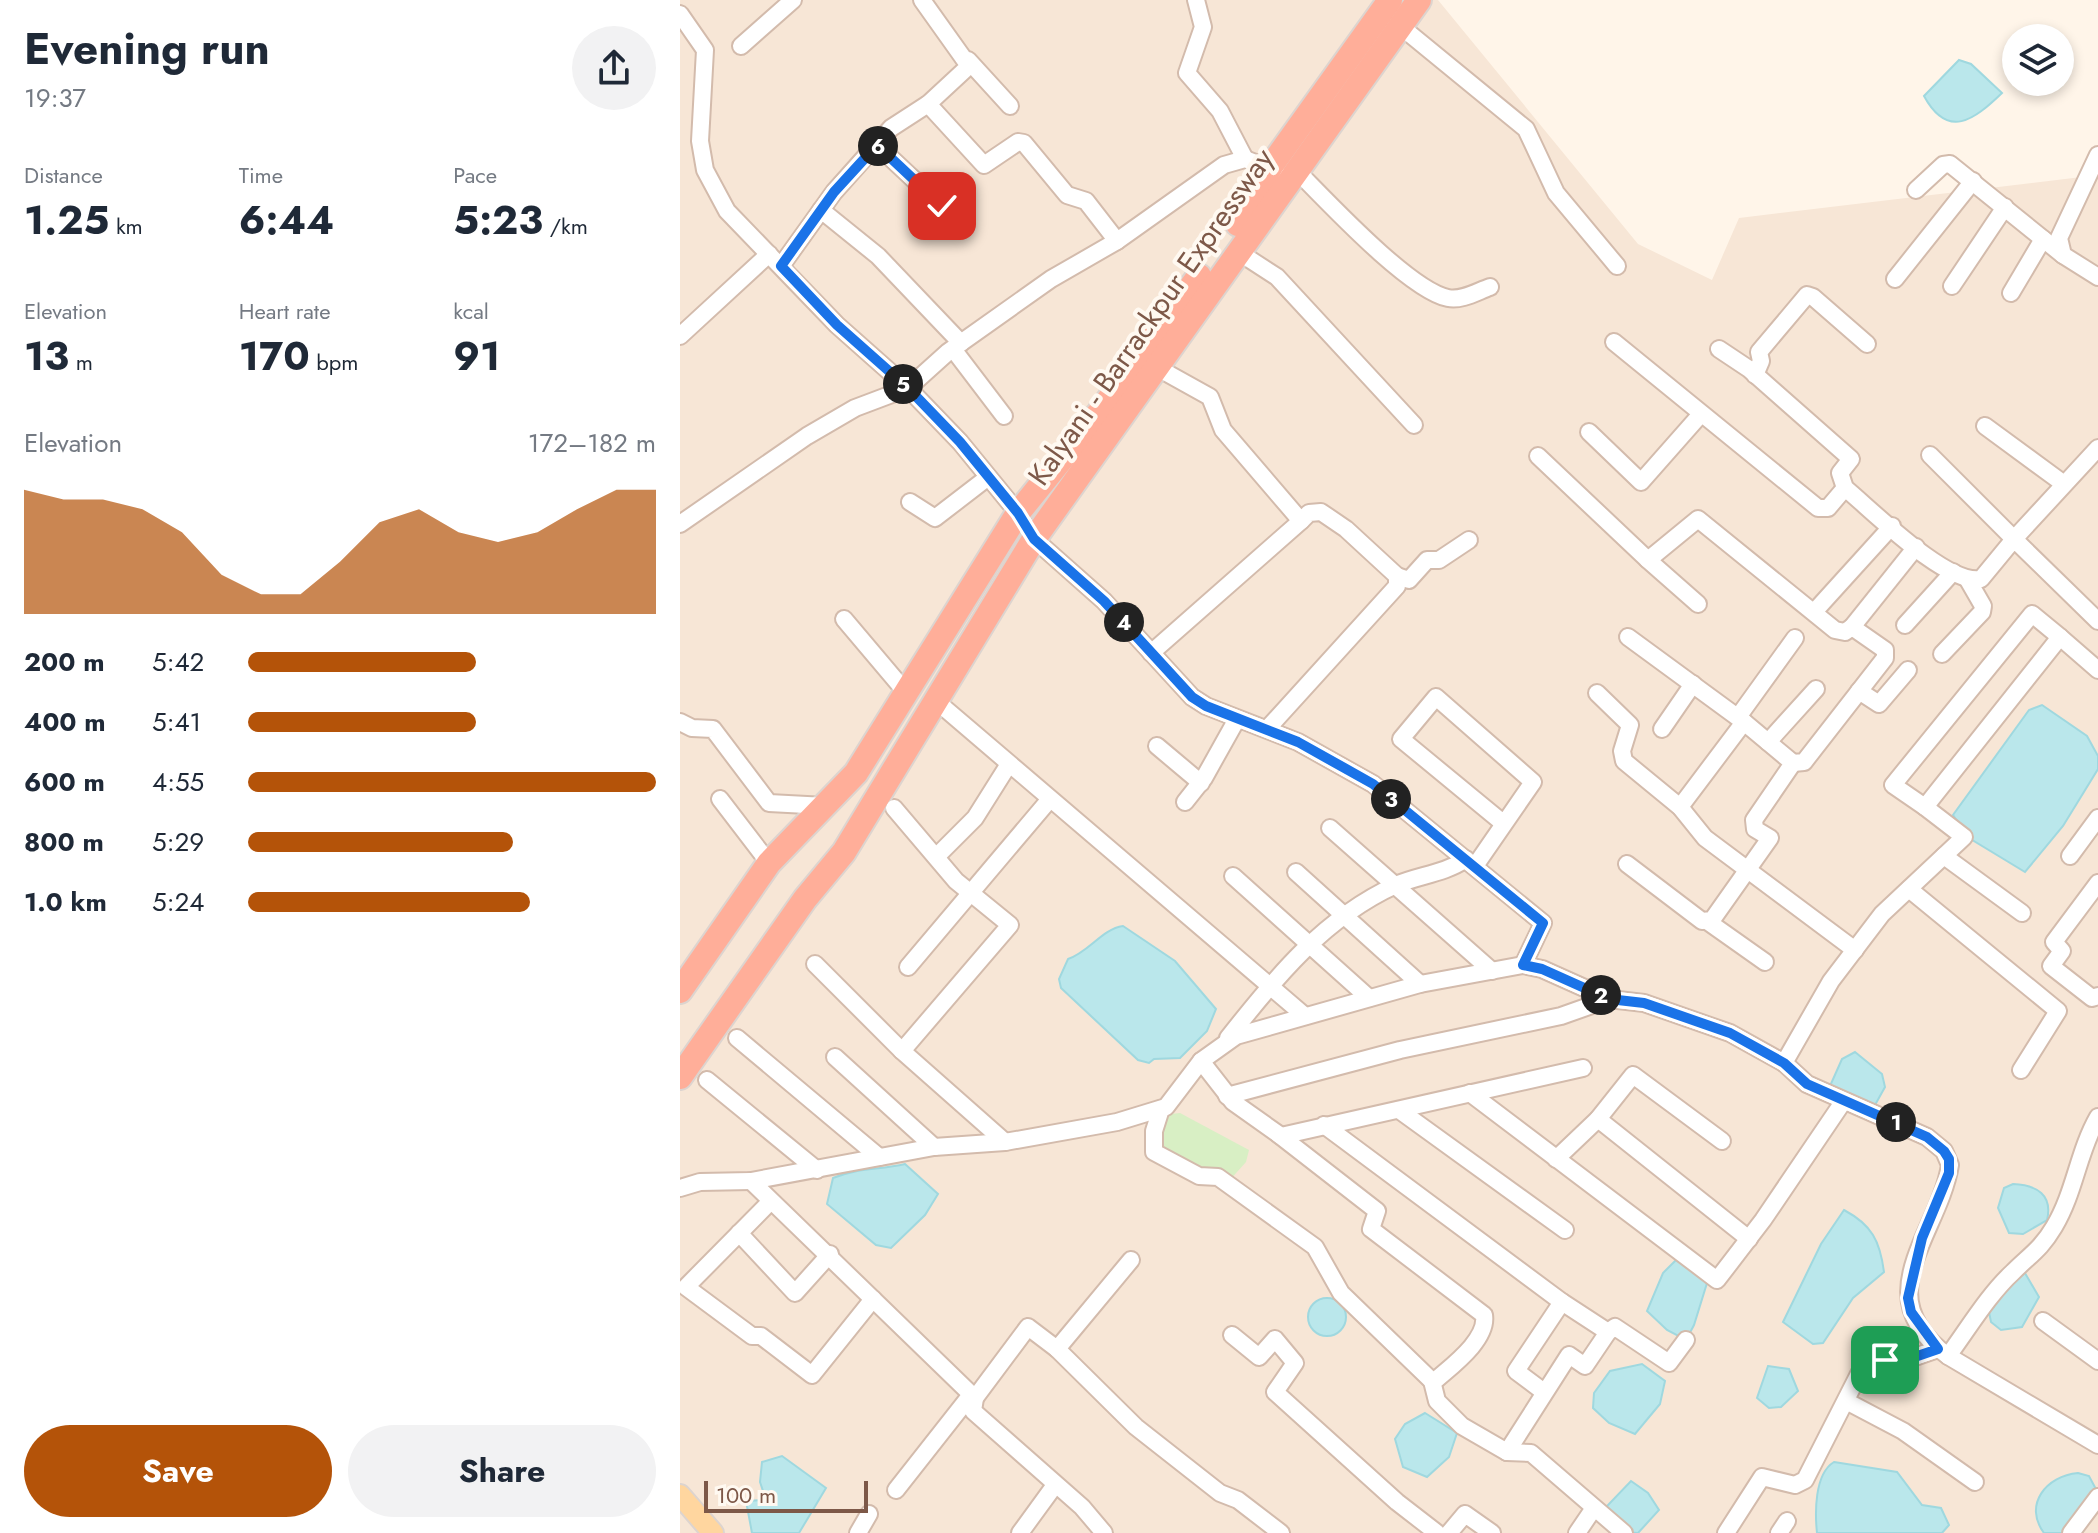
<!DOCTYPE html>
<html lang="en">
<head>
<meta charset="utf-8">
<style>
  :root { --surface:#fff; --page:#f2f2f3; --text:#1f2937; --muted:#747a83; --accent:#b45309 }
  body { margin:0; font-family:Jost,sans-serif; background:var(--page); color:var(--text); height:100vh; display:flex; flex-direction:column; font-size:30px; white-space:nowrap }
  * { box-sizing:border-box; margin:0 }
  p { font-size:26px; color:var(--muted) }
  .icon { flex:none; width:44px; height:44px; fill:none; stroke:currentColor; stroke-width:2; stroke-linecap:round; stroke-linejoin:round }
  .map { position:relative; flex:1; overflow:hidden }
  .drawer { display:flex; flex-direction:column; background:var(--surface); width:680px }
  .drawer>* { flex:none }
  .buttons { position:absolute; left:1322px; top:24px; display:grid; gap:16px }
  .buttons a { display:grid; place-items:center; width:72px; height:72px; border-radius:50%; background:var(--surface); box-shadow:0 4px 12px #0003; font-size:40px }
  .scale { position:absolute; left:24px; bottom:20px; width:164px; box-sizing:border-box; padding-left:8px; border:4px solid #7d5848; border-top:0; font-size:22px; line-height:28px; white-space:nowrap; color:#7d5848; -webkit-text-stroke:6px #fff9f1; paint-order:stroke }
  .pin { position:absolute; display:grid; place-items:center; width:68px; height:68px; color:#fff; margin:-34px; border-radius:16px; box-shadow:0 4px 12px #0006 }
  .km { position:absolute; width:40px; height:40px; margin:-20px; border-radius:50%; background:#222; color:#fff; font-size:22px; line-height:40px; text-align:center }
  .round { display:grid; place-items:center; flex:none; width:84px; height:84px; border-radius:42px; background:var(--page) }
  .summary { display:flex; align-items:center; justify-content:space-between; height:136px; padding:0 24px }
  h1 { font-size:44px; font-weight:700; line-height:60px }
  .metrics { display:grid; grid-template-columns:repeat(3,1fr); gap:12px; height:136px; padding:8px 24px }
  .metrics div { display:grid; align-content:center }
  .metrics b { font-size:40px; font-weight:700 }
  .metrics small { font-size:22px; font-weight:400 }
  .metrics p { font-size:22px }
  .chart { height:224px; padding:16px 24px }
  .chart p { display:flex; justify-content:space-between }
  .chart svg { width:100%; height:144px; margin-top:8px; fill:var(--accent); opacity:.7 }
  .primary-button { display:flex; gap:16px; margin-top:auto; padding:16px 24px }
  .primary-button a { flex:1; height:92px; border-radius:48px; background:var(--accent); color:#fff; font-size:32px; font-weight:700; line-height:92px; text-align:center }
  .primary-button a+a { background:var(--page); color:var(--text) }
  ul { padding:0 24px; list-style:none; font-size:26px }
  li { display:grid; grid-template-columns:128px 96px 1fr; align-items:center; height:60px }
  li i { height:20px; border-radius:10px; background:var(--accent) }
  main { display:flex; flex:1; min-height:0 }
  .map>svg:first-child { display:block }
  .residential { fill:#f7e6d6 }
  .green { fill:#d8efc4 }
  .water { fill:#bae7eb; stroke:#9fd8df; stroke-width:2 }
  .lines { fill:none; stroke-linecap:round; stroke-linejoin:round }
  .minor-casing { stroke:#d3bbac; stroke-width:20 }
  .major-casing { stroke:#ddd4cf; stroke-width:24 }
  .highway-casing { stroke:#ddd4cf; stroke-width:28 }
  .minor { stroke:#fff; stroke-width:16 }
  .major { stroke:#ffd69f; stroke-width:20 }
  .highway { stroke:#ffae99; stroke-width:24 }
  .route-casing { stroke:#fff; stroke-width:16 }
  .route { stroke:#1a73e8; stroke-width:10 }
  .labels { text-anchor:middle; stroke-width:8; stroke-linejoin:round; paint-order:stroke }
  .street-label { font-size:30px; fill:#7d5848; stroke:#fff9f1 }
</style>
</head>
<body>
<main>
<section class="drawer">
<div class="summary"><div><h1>Evening run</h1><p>19:37</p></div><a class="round"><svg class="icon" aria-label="share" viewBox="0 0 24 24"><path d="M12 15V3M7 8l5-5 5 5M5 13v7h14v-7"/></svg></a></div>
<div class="metrics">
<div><p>Distance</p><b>1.25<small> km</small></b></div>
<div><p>Time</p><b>6:44</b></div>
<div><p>Pace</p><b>5:23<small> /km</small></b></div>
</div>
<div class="metrics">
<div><p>Elevation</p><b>13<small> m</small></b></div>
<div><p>Heart rate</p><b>170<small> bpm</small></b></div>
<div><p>kcal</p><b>91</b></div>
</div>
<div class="chart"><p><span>Elevation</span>172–182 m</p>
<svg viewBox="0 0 160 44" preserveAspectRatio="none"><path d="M0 44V6L10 9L20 9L30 12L40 19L50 32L60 38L70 38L80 28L90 16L100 12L110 19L120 22L130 19L140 12L150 6L160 6V44z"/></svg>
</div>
<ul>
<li><b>200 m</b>5:42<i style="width:56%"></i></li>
<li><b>400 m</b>5:41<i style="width:56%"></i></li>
<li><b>600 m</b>4:55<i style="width:100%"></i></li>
<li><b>800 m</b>5:29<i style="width:65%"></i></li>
<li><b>1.0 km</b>5:24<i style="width:69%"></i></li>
</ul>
<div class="primary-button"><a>Save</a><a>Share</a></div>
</section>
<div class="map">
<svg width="1418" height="1533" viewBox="0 0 1418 1533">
  <rect width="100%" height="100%" fill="#fff5e9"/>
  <!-- residential -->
  <path class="residential" d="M 0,0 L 758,0 L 958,244 L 1032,280 L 1059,218 L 1418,175 L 1418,1533 L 0,1533 Z"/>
  <!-- green -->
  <path class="green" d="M 500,1113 L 569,1150 L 566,1162 L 548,1182 L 484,1155 C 478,1138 480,1129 491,1114 Z"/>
  <!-- water -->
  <g class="water">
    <path d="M 1279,60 L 1291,64 L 1322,93 C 1294,120 1268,140 1244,96 Z"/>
    <path d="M 1362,705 L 1407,736 L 1418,756 L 1418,769 L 1383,826 L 1345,872 L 1289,838 L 1273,815 L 1349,710 Z"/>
    <path d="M 443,926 L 495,961 L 536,1009 L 527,1031 L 500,1058 L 474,1059 L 469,1063 L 458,1060 L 381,988 L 379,979 L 388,959 C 409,952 422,929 443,926 Z"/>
    <path d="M 1175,1052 L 1202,1074 L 1205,1087 L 1195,1105 L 1150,1086 L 1162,1059 Z"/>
    <path d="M 225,1164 L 258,1194 L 245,1215 L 211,1248 L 196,1245 L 147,1204 L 153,1178 C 176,1168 200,1170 225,1164 Z"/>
    <path d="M 1333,1184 C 1357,1185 1373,1195 1367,1220 L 1343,1234 L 1329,1233 L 1318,1208 L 1324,1188 Z"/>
    <path d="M 1164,1210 C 1192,1225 1200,1241 1204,1272 L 1173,1298 L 1143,1343 L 1133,1344 L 1103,1322 L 1141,1244 Z"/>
    <path d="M 998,1258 L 1020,1272 L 1020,1277 L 1027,1283 L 1014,1325 L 1006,1340 L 987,1330 L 967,1311 L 983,1273 Z"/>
    <path d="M 1342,1268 L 1359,1297 L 1342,1327 L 1321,1330 L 1311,1322 L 1308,1307 Z"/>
    <circle cx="647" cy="1317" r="19"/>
    <path d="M 962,1364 L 985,1381 L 980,1404 L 955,1434 L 929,1423 L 913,1408 L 914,1393 L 930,1371 Z"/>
    <path d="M 1088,1366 L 1109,1369 L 1118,1391 L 1101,1407 L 1089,1408 L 1077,1398 Z"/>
    <path d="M 745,1413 L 777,1433 L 769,1457 L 747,1477 L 723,1467 L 715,1439 L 725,1424 Z"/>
    <path d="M 102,1456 L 146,1488 L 119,1533 L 72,1533 L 66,1501 L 86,1500 L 80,1482 L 82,1462 Z"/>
    <path d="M 1154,1462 L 1217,1472 L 1242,1505 L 1261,1508 L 1269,1525 L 1262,1533 L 1137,1533 C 1135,1514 1134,1474 1154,1462 Z"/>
    <path d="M 1398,1473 L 1409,1476 L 1418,1493 L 1387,1533 L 1364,1533 C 1343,1505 1366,1476 1398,1473 Z"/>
    <path d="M 951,1481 L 968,1493 L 979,1510 L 958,1533 C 940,1533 929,1525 927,1506 Z"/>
  </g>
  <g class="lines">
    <!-- minor casing -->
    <g class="minor-casing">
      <g id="minor">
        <path d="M 516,0 L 523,27 L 507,73 L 540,111 L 565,159"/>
        <path d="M 0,14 L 25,50 L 20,141 L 25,170 L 47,211 L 157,325 L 228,388 L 280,442 L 338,513 L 354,539 L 424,601 L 512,697 L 526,706 L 618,742 L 693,784 L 863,923 L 843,965 L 862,969 L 929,999 L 964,1003 L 1050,1033 L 1104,1063 L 1127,1084 L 1247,1137 L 1264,1151 L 1270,1165 C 1259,1234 1185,1296 1268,1356 L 1418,1445"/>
        <path d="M 719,25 L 846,129 L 876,193 L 937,266"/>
        <path d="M 61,46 L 113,0"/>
        <path d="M 288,60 L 330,106"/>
        <path d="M 248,104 L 304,165 L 338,142 L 344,143 L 387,195 L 406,201 L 437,241"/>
        <path d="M 197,145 L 262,206"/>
        <path d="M 1418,155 L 1379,238 L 1383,255 L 1418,277"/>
        <path d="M 615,169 C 646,200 729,290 768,298 C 782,301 798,291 810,287"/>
        <path d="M 1236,190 L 1263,165 L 1270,164 L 1383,255"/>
        <path d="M 141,210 L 198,256 L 281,343"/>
        <path d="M 557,251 L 597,277 L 734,425"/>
        <path d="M 101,266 L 154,192 L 211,128 L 248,104 L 289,66 L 242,0"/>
        <path d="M 1215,279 L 1293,181"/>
        <path d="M 1272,286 L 1325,207"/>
        <path d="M 1331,293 L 1363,239"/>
        <path d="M 0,336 L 89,254"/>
        <path d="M 934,342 L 1138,508 L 1148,508 L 1165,488"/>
        <path d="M 273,349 L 324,416"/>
        <path d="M 1039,349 L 1069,369 L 1171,459 L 1160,473 L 1165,488 C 1193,511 1266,585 1301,579 L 1334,539 L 1418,621"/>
        <path d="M 1075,375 L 1081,361 L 1079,352 L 1127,295 L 1133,297 L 1187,344"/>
        <path d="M 1305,426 L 1384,484"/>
        <path d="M 909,432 L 961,482 L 1021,414"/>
        <path d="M 1250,455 L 1334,539 L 1418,448"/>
        <path d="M 858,456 L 968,560 L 1018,519 L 1155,630 L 1165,632 L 1172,627 L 1205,650 L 1205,658 L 1124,762 L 1113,763"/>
        <path d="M 230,502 L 255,518 L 307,478"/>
        <path d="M 0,524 L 127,436 L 175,408 L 228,388 L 268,352 L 371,279 L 437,241 L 544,165 L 565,159 L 596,171"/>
        <path d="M 968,560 L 1018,604"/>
        <path d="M 717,576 L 729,580 L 747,560 L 759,560 L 789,540"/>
        <path d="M 1134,612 L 1212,526"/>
        <path d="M 164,619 L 224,690"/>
        <path d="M 1225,625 L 1273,572"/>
        <path d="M 1172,627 L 1236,547"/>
        <path d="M 948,637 L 1064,722"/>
        <path d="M 471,653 L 621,521 L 543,430 L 530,397 L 476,367"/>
        <path d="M 1262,654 L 1302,612 L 1303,606 L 1288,580"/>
        <path d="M 1179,691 L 1199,704 L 1228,670"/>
        <path d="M 917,693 L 950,725 L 942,751 L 944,761 L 1000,807 L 1025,838 L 1175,950"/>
        <path d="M 255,700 L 625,1016"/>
        <path d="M 1058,717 L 1115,638"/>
        <path d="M 0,722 L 12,728 L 33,729 L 89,803 L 146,806"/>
        <path d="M 588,728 L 717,586 L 717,576 L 666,529 L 641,512 L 629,513 L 621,521"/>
        <path d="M 982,729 L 1013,684"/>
        <path d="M 1088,742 L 1136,689"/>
        <path d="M 477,746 L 521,783"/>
        <path d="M 40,799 L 89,863"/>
        <path d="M 505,802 L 524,778 L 557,719"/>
        <path d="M 1245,807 L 1213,785 L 1352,614 L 1380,637"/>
        <path d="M 214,808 L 276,881 L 330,925 L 222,1051"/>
        <path d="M 650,828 L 812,971"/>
        <path d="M 257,856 L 295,818 L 329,764"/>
        <path d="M 1264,856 L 1342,913"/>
        <path d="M 1390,856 L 1418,818"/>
        <path d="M 947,864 L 1022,921 L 1032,920 L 1090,838 L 1075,829 L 1074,820 L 1113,763 L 1064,722 L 1000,807"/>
        <path d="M 795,866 L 853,782 L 756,697 L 721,739 L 823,823"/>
        <path d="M 616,872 L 740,984"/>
        <path d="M 553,876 L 689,998"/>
        <path d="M 1418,883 L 1374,942 L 1382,951 L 1371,966 L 1412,998 L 1418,996"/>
        <path d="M 1229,889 L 1378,1011 L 1341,1070"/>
        <path d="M 1027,921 L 1085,962"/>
        <path d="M 135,964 L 222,1051 L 325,1142"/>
        <path d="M 228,967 L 370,799"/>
        <path d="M 57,1038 L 199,1157"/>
        <path d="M 548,1038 C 595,978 645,917 716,885 C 739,875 764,874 786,859"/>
        <path d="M 155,1057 L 254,1147"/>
        <path d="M 521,1061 L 553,1102 L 601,1136 L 903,1068"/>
        <path d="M 1104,1063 L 1151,981 L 1202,914 L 1284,837 L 1245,807 L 1380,637 L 1418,670"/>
        <path d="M 27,1080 L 137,1170"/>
        <path d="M 790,1093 L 1037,1280 L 1083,1220 L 1163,1102"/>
        <path d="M 547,1096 L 720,1050 L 881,1016 L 929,999"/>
        <path d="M 481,1109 L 474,1131 L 474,1152 L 519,1176 L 538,1177 L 635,1247 L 661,1293 L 752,1381 L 757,1379 C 773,1365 808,1339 804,1315 L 691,1229 L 697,1211 L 598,1134"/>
        <path d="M 719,1110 L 885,1230"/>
        <path d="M 918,1119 L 1069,1239"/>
        <path d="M 644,1125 L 882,1302 L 928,1332"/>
        <path d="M 876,1159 L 918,1119 L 953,1075 L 1042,1141"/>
        <path d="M 71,1181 L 295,1398 L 348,1327 L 377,1349 L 451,1260"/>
        <path d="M 0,1188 L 20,1182 L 71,1181 L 254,1147 L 325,1142 L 437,1122 L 486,1107 L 521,1061 L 556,1036 L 740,984 L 843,965"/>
        <path d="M 90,1202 L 6,1287 L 72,1336 L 81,1336 L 132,1375 L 193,1299"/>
        <path d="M 59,1233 L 115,1293 L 150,1254"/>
        <path d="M 1363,1321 L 1418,1361"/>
        <path d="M 552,1335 L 579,1357 L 595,1339 L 615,1363 L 595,1392 L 717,1502 L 757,1533"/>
        <path d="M 377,1349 L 456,1427 L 540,1493 L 558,1500 L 601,1533"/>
        <path d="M 1268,1356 C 1288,1329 1308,1295 1333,1272 C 1350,1255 1361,1249 1374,1227 C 1395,1192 1398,1152 1418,1117"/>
        <path d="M 752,1381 L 757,1401 L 782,1426 L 827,1452 L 851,1453 L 944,1533"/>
        <path d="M 864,1392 L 836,1371 L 882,1302"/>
        <path d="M 295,1398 L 293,1411 L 402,1507 L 424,1533"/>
        <path d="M 1166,1401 L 1223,1431 L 1295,1482"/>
        <path d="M 827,1452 L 889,1355 L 905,1366 L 928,1332 L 935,1327 L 989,1363 L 1006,1340"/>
        <path d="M 216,1490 L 290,1396"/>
        <path d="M 178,1533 L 189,1514"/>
        <path d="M 340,1533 L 375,1485"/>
        <path d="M 769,1533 L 785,1514 L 812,1533"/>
        <path d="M 897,1533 L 914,1508"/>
        <path d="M 1046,1533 L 1082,1477 L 1115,1485 L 1125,1480 L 1180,1372 L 1190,1362 L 1226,1360 L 1258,1349"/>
        <path d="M 1099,1533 L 1107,1521"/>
        <path d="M 1391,1533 L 1418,1497"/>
      </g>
    </g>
    <!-- major casing -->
    <g class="major-casing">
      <path id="major" d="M 0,1495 L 33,1533"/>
    </g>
    <!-- highway casing -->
    <g class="highway-casing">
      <g id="highway">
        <path d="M 558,224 L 591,166 L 710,0"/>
        <path d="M 0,991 L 89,863 L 176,773 L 338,513 L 419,413 L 519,276"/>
        <path d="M 0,1077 L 125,899 L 164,852 L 354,539 L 739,0"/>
      </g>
    </g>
    <!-- minor -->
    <use href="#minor" class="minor"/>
    <!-- major -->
    <use href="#major" class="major"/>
    <!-- highway -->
    <use href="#highway" class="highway"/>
  </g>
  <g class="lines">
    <!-- route casing -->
    <g class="route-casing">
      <path id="route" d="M 262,206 L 197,145 L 154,192 L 101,266 L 157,325 L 228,388 L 280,442 L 338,513 L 354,539 L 424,601 L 512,697 L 526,706 L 618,742 L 693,784 L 863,923 L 843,965 L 862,969 L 929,999 L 964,1003 L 1050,1033 L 1104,1063 L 1127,1084 L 1247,1137 L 1264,1151 L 1269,1159 L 1269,1173 L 1242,1238 L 1228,1298 L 1231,1312 L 1258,1349 L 1226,1360 L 1205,1360"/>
    </g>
    <!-- route -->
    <use href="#route" class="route"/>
  </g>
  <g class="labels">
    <!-- street labels -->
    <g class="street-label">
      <text transform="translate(471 317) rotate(-55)" y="10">Kalyani - Barrackpur Expressway</text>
    </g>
  </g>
</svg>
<div class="buttons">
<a><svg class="icon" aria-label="layers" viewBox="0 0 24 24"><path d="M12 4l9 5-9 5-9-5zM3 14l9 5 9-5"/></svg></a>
</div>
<div class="scale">100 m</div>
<div class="pin" style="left:1205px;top:1360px;background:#1e9e55"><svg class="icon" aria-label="arrive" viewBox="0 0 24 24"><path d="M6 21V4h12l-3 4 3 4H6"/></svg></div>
<div class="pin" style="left:262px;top:206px;background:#d93025"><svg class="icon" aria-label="check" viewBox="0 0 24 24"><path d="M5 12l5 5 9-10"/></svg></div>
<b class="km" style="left:1216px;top:1122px">1</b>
<b class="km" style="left:921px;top:995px">2</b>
<b class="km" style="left:711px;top:799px">3</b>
<b class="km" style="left:444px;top:622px">4</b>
<b class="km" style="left:223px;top:384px">5</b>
<b class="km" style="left:198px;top:146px">6</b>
</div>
</main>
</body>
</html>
